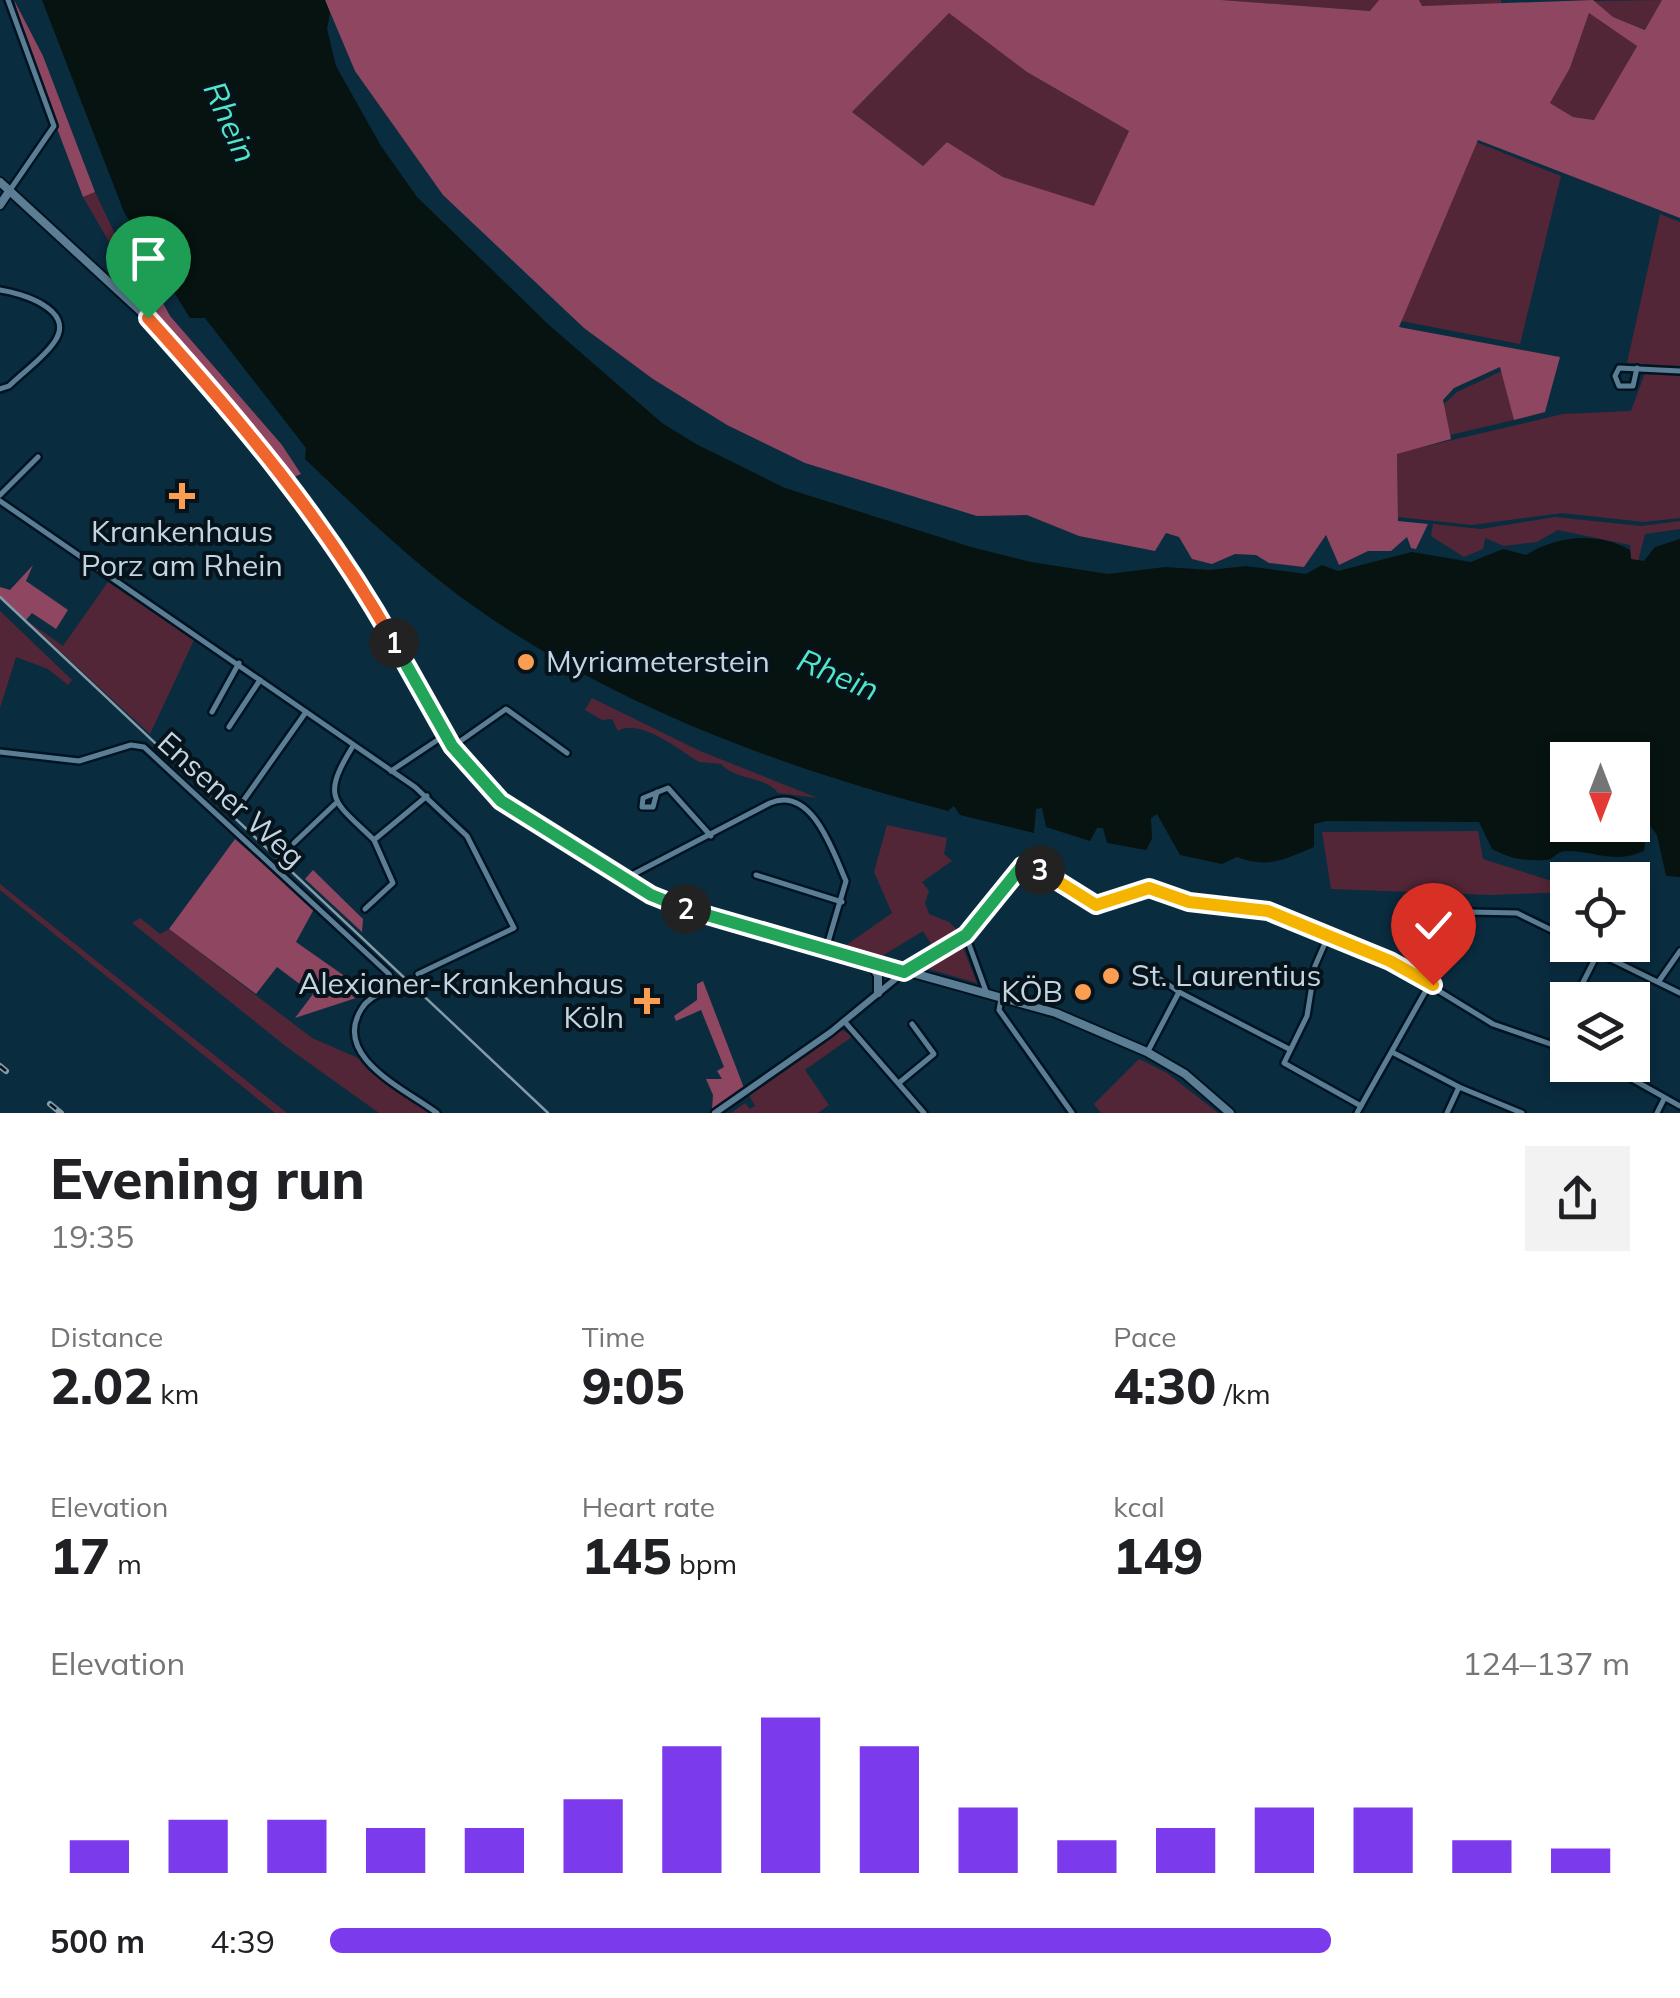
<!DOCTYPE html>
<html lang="en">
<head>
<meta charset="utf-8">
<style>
  :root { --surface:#fff; --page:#f2f2f2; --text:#202124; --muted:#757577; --accent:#7c3aed }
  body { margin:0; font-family:Mulish,sans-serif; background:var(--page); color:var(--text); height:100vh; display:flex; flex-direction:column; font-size:38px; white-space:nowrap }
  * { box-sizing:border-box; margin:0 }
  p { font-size:32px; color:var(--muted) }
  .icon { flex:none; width:55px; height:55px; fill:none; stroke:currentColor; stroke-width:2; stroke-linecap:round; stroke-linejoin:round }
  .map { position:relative; height:1113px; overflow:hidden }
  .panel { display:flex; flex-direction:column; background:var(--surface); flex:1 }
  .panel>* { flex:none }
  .needle { width:65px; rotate:180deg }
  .fabs { position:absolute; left:1550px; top:742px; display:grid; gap:20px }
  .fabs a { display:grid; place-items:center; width:100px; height:100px; border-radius:0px; background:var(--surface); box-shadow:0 5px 15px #0003; font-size:50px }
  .pin { position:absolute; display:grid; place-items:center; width:85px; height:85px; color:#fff; margin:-102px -42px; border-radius:50% 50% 50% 0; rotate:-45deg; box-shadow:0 0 10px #0007 }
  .pin .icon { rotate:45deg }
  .km { position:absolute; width:50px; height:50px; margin:-25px; border-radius:50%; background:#222; color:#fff; font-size:28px; line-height:50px; text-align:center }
  .round { display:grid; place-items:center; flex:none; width:105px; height:105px; border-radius:0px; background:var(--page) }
  .head { display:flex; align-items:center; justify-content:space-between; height:170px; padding:0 50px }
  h1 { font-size:55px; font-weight:800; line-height:75px }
  .metrics { display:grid; grid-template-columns:repeat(3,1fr); gap:15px; height:170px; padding:10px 50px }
  .metrics div { display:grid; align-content:center }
  .metrics b { font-size:50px; font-weight:800 }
  .metrics small { font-size:28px; font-weight:400 }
  .metrics p { font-size:28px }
  .chart { height:280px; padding:20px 50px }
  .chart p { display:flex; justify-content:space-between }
  .chart svg { width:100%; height:180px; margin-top:10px; stroke:var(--accent); stroke-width:6 }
  ul { padding:0 50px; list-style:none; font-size:32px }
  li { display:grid; grid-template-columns:160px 120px 1fr; align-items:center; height:75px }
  li i { height:25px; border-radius:12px; background:var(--accent) }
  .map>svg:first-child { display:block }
  .green { fill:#532637 }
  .forest { fill:#8e4661; fill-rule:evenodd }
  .water { fill:#061310; fill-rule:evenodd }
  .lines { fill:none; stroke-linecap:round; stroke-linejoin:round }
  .minor-casing { stroke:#001321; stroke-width:10 }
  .tertiary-casing { stroke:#001321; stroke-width:11 }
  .secondary-casing { stroke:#001321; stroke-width:12 }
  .minor { stroke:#5c7e94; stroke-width:5 }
  .tertiary { stroke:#5c7e94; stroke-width:6 }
  .secondary { stroke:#5c7e94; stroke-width:8 }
  .tram { stroke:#849baa; stroke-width:2.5 }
  .rail-casing { stroke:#849baa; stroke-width:6 }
  .rail { stroke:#06131b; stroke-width:2.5; stroke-dasharray:8; stroke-linecap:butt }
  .split-1-casing { stroke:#fff; stroke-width:20 }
  .split-2-casing { stroke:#fff; stroke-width:20 }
  .split-3-casing { stroke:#fff; stroke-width:20 }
  .split-4-casing { stroke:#fff; stroke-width:20 }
  .split-1 { stroke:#f0652b; stroke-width:12 }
  .split-2 { stroke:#22a559; stroke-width:12 }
  .split-3 { stroke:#22a559; stroke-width:12 }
  .split-4 { stroke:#f5b400; stroke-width:12 }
  .poi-dot { fill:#fb9e51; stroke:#06131b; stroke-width:4 }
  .labels { text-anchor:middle; stroke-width:8; stroke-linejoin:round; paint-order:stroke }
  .poi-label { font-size:30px; fill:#c3d5e2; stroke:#06131b; text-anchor:start }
  .street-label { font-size:30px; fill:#c3d5e2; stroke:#06131b }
  .water-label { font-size:32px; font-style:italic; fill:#51e5c9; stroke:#06131b }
</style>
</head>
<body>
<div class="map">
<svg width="1680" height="1113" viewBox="0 0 1680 1113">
  <rect width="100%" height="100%" fill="#0a2c3f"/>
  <!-- green -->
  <g class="green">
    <path d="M 1221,0 L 1379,0 L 1371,11 Z"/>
    <path d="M 1419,0 L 1501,0 L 1501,4 L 1422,6 Z"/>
    <path d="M 1662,0 L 1646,30 L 1613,17 L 1593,1 Z"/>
    <path d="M 949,12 L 1027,72 L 1129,131 L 1094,207 L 1003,177 L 947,142 L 923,166 L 852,112 Z"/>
    <path d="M 1589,13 L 1637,45 L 1595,120 L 1573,117 L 1550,103 L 1570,68 Z"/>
    <path d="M 1476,142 L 1561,176 L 1520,344 L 1401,321 Z"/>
    <path d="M 95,192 L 115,234 L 125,243 L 122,264 L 83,197 Z"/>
    <path d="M 1660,214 L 1680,222 L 1680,367 L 1627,363 Z"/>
    <path d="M 1502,371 L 1514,420 L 1450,435 L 1443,405 L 1457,392 Z"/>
    <path d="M 1645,373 L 1680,376 L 1680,518 L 1644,522 L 1562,513 L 1472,525 L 1398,517 L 1397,453 L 1563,414 L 1631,411 Z"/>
    <path d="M 1555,517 L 1641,526 L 1680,521 L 1680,529 L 1645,534 L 1633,582 L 1630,545 L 1558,530 L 1537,542 L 1504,546 L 1485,538 L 1483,549 L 1464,557 L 1431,536 L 1433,524 L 1481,529 Z"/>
    <path d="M 108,582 L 194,640 L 150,734 L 26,620 L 63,646 Z"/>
    <path d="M 0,611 L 72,680 L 68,685 L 48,669 L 16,657 L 0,708 Z"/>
    <path d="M 592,698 L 700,751 L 818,798 L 778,793 C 766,776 737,781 721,764 L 699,762 C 682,752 640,717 618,731 L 612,719 L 602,720 L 585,710 Z"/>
    <path d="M 887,825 L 947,838 L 944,854 L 952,861 L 922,882 L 929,891 L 925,903 L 929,914 L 949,922 L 959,932 L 935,950 L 923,931 L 882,956 L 845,946 L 892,913 L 874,872 Z"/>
    <path d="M 1478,831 L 1483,859 L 1564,885 L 1565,892 L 1491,895 L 1331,889 L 1322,832 Z"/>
    <path d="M 0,884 L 287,1113 L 275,1113 L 0,890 Z"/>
    <path d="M 140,918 L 160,934 L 169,929 L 312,1038 L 358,1058 L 369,1071 L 433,1113 L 379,1113 L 288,1048 L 132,923 Z"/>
    <path d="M 961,943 L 977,983 L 925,968 L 925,965 Z"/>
    <path d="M 840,1029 L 853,1036 L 805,1070 L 829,1105 L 818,1113 L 731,1113 L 745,1103 L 750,1109 L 755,1106 L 749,1095 Z"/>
    <path d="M 1139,1059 L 1167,1073 L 1218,1113 L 1101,1113 L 1094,1104 Z"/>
  </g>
  <!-- forest -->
  <g class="forest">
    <path d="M 14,0 L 43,56 L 95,192 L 83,197 L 38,78 Z"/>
    <path d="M 325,0 L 1221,0 L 1370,11 L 1379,0 L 1419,0 L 1422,6 L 1593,0 L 1613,17 L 1645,30 L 1662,0 L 1680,0 L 1680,218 L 1478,140 L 1399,327 L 1560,357 L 1545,412 L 1514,420 L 1500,367 L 1454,388 L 1443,400 L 1451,439 L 1397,454 L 1398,521 L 1428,524 L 1416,549 L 1411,548 L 1407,537 L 1391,551 L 1368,551 L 1339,565 L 1326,535 L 1304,567 L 1269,563 L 1256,555 L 1235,554 L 1212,564 L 1192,559 L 1179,537 L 1166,533 L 1155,551 L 1079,536 L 1027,515 L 977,516 L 805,463 L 727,425 L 653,379 L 584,328 L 443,195 L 355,71 ZM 949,13 L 1027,72 L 1129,131 L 1094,206 L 1003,177 L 947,142 L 923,166 L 852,112 ZM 1589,13 L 1637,46 L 1594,120 L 1573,117 L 1550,103 L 1570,68 Z"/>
    <path d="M 125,243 L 148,277 L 134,285 L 122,264 Z"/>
    <path d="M 151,281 L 170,316 L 282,445 L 301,474 L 294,477 L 141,302 L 135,287 Z"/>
    <path d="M 33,565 L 26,581 L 68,610 L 56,629 L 32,613 L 26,620 L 0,596 L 0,587 L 10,590 Z"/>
    <path d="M 235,839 L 314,909 L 296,942 L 346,977 L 359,997 L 295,1018 L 313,994 L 277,967 L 256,994 L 169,929 Z"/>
    <path d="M 313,870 L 363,919 L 362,932 L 305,879 Z"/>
    <path d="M 703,981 L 744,1088 L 712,1109 L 713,1095 L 706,1079 L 722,1079 L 717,1071 L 724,1067 L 701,1010 L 676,1021 L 674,1016 L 697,1000 L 697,984 Z"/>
  </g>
  <!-- water -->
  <path class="water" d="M 42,0 L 325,0 L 330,13 L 327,29 L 336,66 L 381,146 L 417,197 L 549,325 L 662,423 L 696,444 L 785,488 L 971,547 L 1031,562 L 1108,574 L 1165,567 L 1210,570 L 1246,566 L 1306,574 L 1322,565 L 1338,571 L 1412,552 L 1471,562 L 1503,549 L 1526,555 C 1556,536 1597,531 1630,550 L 1631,559 L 1644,561 L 1655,547 L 1680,539 L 1680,877 L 1666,876 L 1657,835 L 1648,823 L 1644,851 C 1610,865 1597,850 1565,851 C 1555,852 1554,860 1545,860 C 1524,861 1511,859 1492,849 L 1479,822 L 1326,821 L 1314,824 L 1314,847 C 1284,859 1270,869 1237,857 L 1222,864 L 1180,855 L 1157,814 L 1151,818 L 1152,839 L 1146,850 L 1107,843 L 1103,828 L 1097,828 L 1090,841 L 1046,827 L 1042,808 L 1036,809 L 1034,833 L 960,815 L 954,806 L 948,811 C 776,766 603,702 458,595 C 404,554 354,506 305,459 L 306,448 L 205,318 L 190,318 L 124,212 ZM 1632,760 L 1632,825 L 1568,825 L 1568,760 Z"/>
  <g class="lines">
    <!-- minor casing -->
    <g class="minor-casing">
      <g id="minor">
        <path d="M 8,0 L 54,126 L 10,190"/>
        <path d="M 0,290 C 20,293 76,309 55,341 C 44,358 23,372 9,386 L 0,389"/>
        <path d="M 1637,368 L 1633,386 L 1619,386 L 1615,376 L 1619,368 L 1680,371"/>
        <path d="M 0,495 L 38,457"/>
        <path d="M 0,501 L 415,787 L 467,836 L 514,928 L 418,974"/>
        <path d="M 212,712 L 239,663"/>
        <path d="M 229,727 L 260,680"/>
        <path d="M 353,746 C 320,799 334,801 374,840"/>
        <path d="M 452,747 L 506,709 L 567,753"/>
        <path d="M 0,752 L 79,761 L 131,745 L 144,747 L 389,974 L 394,985 C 385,993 369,996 362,1008 C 330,1057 407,1090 437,1113"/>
        <path d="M 391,771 L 445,735"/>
        <path d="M 657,792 L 653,807 L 642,807 L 643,798 L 668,788 L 711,836"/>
        <path d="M 241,804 L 306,712"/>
        <path d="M 294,843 L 335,804"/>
        <path d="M 756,875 L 842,902"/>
        <path d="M 626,878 L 770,803 C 812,785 833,852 846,881 L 826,949"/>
        <path d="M 365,909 L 393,883 L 374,840 L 427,796"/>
        <path d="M 1329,934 L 1315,966 L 1307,1016 L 1284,1063 L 1361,1106"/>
        <path d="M 966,936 L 987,994"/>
        <path d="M 1582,945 L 1680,993"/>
        <path d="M 1143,967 L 1179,992 L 1289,1049"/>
        <path d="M 909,970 L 966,935 L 1022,866 L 1030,864 L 1096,905 L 1149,888 L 1186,901 L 1282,915 L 1390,961 L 1493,1024 L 1568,1050"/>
        <path d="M 1659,981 L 1680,951"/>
        <path d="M 1001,999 L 999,1010 L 1072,1113"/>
        <path d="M 1574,1000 L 1598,953"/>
        <path d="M 844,1021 L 924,1113"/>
        <path d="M 1552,1044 L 1568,1014"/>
        <path d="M 1148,1051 L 1179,992"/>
        <path d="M 1392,1052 L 1459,1087 L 1522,1113"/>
        <path d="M 1607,1065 L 1680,1106"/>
        <path d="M 900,1082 L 934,1054 L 912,1024"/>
        <path d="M 1357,1113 L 1470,912 L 1517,913 L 1568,938"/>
        <path d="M 1447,1113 L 1459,1087"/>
        <path d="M 1657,1113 L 1664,1099"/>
      </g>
    </g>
    <!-- tertiary casing -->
    <g class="tertiary-casing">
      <path id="tertiary" d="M 715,1113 L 831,1032 L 904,972"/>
    </g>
    <!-- secondary casing -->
    <g class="secondary-casing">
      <g id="secondary">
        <path d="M 0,182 L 148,318 L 292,486 L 360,583 L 452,747 L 501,801 L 669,905 L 1056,1013 L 1147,1052 L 1185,1074 L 1230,1113"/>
        <path d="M 0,205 L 10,190"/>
        <path d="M 870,963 L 878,975 L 878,993"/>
      </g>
    </g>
    <!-- minor -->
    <use href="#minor" class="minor"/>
    <!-- tertiary -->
    <use href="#tertiary" class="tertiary"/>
    <!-- secondary -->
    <use href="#secondary" class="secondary"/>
    <!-- tram -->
    <path class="tram" d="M 0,597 L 548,1113"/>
    <!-- rail casing -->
    <g class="rail-casing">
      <g id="rail">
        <path d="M 0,1066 L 6,1071"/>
        <path d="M 50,1104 L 61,1113"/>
      </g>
    </g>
    <!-- rail -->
    <use href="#rail" class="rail"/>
  </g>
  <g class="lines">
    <!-- split-1 casing -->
    <g class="split-1-casing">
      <path id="split-1" d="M 148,318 C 240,420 327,523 394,643"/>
    </g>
    <!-- split-2 casing -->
    <g class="split-2-casing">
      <path id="split-2" d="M 394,643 L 452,746 L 501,801 L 651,895 L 686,909"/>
    </g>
    <!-- split-3 casing -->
    <g class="split-3-casing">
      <path id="split-3" d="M 686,909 L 904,972 L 966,935 L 1022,866 L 1030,864 L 1040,870"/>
    </g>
    <!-- split-4 casing -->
    <g class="split-4-casing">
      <path id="split-4" d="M 1040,870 L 1096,905 L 1149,888 L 1189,902 L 1268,911 L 1390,961 L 1433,985"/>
    </g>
    <!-- split-1 -->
    <use href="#split-1" class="split-1"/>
    <!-- split-2 -->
    <use href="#split-2" class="split-2"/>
    <!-- split-3 -->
    <use href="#split-3" class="split-3"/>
    <!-- split-4 -->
    <use href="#split-4" class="split-4"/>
  </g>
  <!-- markers -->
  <g class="poi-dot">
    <path d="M177 481h10v10h10v10h-10v10h-10v-10h-10v-10h10z"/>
    <circle cx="526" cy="662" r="10"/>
    <circle cx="1111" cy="976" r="10"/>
    <circle cx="1083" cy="992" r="10"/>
    <path d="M642 986h10v10h10v10h-10v10h-10v-10h-10v-10h10z"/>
  </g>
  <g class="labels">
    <!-- poi labels -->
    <g class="poi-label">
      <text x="182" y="542" text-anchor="middle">Krankenhaus<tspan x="182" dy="34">Porz am Rhein</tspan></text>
      <text x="546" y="672">Myriameterstein</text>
      <text x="1131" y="986">St. Laurentius</text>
      <text x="624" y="994" text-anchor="end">Alexianer-Krankenhaus<tspan x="624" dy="34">Köln</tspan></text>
      <text x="1063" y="1002" text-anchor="end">KÖB</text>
    </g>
    <!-- street labels -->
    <g class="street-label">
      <text transform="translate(231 800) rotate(42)" y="10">Ensener Weg</text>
    </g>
    <!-- water labels -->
    <g class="water-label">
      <text transform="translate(230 122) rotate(66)" y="11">Rhein</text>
      <text transform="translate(838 675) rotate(23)" y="11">Rhein</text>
    </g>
  </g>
</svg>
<div class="fabs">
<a><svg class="needle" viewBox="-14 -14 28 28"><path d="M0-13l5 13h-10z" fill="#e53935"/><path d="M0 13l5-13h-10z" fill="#757577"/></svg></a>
<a><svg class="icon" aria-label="locate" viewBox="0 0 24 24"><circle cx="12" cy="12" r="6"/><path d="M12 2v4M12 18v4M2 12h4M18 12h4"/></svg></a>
<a><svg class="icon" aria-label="layers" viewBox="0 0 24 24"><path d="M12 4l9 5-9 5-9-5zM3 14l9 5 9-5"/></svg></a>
</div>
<div class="pin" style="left:148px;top:318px;background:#1e9e55"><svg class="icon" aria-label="arrive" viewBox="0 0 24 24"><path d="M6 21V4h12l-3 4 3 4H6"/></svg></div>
<div class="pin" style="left:1433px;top:985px;background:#d93025"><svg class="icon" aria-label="check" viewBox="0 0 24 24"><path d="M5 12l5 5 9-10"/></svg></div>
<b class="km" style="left:394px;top:643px">1</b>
<b class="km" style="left:686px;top:909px">2</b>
<b class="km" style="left:1040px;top:870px">3</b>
</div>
<section class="panel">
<div class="head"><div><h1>Evening run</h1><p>19:35</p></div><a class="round"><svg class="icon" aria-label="share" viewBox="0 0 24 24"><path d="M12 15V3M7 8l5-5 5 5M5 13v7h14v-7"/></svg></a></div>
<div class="metrics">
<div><p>Distance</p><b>2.02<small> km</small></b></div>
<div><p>Time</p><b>9:05</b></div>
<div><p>Pace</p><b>4:30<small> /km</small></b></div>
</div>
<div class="metrics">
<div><p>Elevation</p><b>17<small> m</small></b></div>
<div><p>Heart rate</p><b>145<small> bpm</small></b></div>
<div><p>kcal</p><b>149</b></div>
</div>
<div class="chart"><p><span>Elevation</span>124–137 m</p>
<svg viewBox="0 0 160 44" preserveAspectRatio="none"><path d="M5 44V36M15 44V31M25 44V31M35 44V33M45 44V33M55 44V26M65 44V13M75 44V6M85 44V13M95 44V28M105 44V36M115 44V33M125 44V28M135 44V28M145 44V36M155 44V38"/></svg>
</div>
<ul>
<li><b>500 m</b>4:39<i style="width:77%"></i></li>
</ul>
</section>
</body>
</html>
